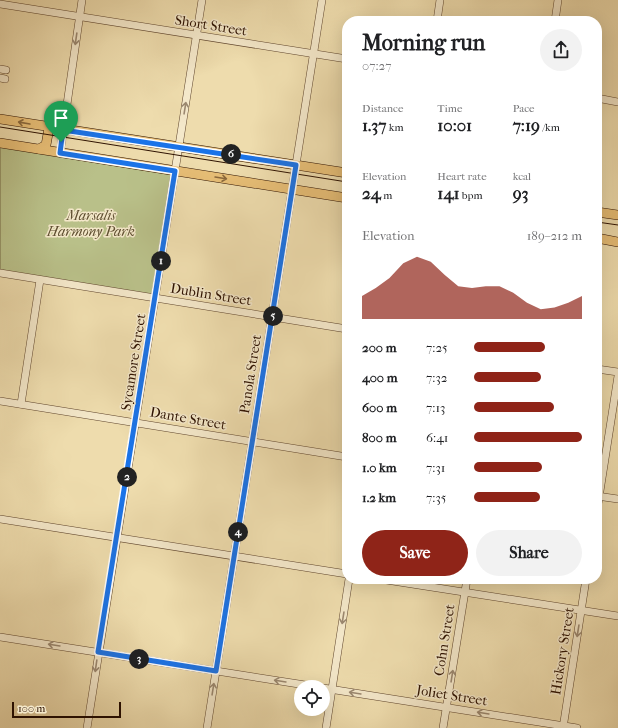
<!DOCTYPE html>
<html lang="en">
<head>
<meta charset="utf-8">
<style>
  :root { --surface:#fff; --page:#f2f2f2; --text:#202124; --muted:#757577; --accent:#8f2418 }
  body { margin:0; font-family:"IM FELL French Canon",serif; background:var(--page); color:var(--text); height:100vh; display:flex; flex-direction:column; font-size:15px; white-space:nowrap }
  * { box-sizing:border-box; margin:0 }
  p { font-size:13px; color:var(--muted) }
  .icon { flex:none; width:22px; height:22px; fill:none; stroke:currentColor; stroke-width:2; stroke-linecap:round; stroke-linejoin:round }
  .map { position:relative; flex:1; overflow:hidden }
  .side { position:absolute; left:342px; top:16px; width:260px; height:568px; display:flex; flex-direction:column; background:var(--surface); border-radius:16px; box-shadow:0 4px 16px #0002 }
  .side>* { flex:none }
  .buttons { position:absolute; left:294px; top:680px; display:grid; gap:8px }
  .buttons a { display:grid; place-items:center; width:36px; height:36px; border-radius:50%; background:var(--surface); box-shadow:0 4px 16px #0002; font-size:20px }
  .scale { position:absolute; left:12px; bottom:10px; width:109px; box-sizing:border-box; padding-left:4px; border:2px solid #2e1201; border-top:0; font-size:11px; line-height:14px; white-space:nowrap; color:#2e1201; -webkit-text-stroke:3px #f4e8ca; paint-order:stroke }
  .pin { position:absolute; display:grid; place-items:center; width:34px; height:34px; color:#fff; margin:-41px -17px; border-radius:50% 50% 50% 0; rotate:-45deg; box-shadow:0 0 4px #0007 }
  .pin .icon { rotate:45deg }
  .km { position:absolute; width:20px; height:20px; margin:-10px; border-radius:50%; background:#222; color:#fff; font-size:11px; line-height:20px; text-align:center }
  .round { display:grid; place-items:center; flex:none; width:42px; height:42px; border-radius:21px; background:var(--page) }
  .headline { display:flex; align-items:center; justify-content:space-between; height:68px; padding:0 20px }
  h1 { font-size:22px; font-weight:800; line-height:30px }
  .stats { display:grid; grid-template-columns:repeat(3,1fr); gap:6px; height:68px; padding:4px 20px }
  .stats div { display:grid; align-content:center }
  .stats b { font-size:17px; font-weight:800 }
  .stats small { font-size:11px; font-weight:400 }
  .stats p { font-size:11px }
  .chart { height:112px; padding:8px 20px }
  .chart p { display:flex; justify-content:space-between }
  .chart svg { width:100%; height:72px; margin-top:4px; fill:var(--accent); opacity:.7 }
  .primary-button { display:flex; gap:8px; margin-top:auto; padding:8px 20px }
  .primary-button a { flex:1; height:46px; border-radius:24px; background:var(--accent); color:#fff; font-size:16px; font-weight:800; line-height:46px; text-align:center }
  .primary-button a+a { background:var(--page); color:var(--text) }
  ul { padding:0 20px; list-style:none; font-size:13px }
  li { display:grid; grid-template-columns:64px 48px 1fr; align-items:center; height:30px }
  li i { height:10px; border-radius:5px; background:var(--accent) }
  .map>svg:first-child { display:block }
  .green { fill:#b9c089; stroke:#746945 }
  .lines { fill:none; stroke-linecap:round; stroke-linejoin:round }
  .minor-casing { stroke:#5e442c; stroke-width:8 }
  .major-casing { stroke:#2e1201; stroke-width:10 }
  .minor { stroke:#f4e8ca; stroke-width:7 }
  .major { stroke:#e7be76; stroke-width:9 }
  .tram { stroke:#2e1201; stroke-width:1 }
  .oneway { stroke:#9b8870 }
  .oneway2 { stroke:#8a683c }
  .route-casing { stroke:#fff; stroke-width:8 }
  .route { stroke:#1a73e8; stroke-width:5 }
  .labels { text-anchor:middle; stroke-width:3; stroke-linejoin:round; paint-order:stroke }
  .street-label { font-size:14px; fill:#2e1201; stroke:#f4e8ca }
  .park-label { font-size:14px; font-style:italic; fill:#5f4f31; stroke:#f4e8ca }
</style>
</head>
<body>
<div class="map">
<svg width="618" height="728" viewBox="0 0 618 728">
  <rect width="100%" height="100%" fill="#eedcad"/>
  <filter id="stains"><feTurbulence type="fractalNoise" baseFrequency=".005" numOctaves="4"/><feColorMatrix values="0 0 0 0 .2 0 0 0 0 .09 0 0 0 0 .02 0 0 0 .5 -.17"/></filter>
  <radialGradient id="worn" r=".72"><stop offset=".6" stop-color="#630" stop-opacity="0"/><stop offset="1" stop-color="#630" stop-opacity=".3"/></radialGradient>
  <!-- green -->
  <path class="green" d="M 0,143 L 175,171 L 156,299 L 0,273 Z"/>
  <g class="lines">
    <!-- minor casing -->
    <g class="minor-casing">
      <g id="minor">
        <path d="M 0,4 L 347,59"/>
        <path d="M 437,21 L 440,0"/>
        <path d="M 555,21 L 558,0"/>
        <path d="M 0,69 L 6,70"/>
        <path d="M 0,78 L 5,79"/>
        <path d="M 597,98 L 618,102"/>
        <path d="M 60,153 L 82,0"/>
        <path d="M 0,273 L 347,329"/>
        <path d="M 597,369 L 618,372"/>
        <path d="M 0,401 L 347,457"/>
        <path d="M 21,404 L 40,280"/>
        <path d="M 597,496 L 618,499"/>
        <path d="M 597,510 L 618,376"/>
        <path d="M 0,519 L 347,574"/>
        <path d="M 380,579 L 618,616"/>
        <path d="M 0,637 L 318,687"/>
        <path d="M 323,688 L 577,728"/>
        <path d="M 87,728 L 202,0"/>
        <path d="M 207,728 L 322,0"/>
        <path d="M 326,728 L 349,579"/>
        <path d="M 443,728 L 467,579"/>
        <path d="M 563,728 L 586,579"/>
      </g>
    </g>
    <!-- major casing -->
    <g class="major-casing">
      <g id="major">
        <path d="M 0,119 L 347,173"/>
        <path d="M 0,143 L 347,198"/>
        <path d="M 39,149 L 46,145 L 49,128"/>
        <path d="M 597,212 L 618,215"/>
        <path d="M 597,238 L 618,242"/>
      </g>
    </g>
    <!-- minor -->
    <use href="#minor" class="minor"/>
    <!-- major -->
    <use href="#major" class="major"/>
    <!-- tram -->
    <g class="tram">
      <path d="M 0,127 L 347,182"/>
      <path d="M 597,222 L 618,225"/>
    </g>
  </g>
  <!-- one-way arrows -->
  <defs><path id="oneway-shaft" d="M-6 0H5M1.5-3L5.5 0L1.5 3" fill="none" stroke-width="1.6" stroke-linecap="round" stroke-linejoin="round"/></defs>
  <g class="oneway">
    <use href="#oneway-shaft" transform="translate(76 39) rotate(98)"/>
    <use href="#oneway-shaft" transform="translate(185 108) rotate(-81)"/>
    <use href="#oneway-shaft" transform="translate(343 618) rotate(99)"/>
    <use href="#oneway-shaft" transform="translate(578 631) rotate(99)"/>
    <use href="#oneway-shaft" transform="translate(54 645) rotate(-171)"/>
    <use href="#oneway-shaft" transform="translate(96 666) rotate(98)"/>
    <use href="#oneway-shaft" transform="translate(452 676) rotate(-81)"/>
    <use href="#oneway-shaft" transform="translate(280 681) rotate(-171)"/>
    <use href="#oneway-shaft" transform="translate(213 689) rotate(-81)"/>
    <use href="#oneway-shaft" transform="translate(355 693) rotate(-171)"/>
    <use href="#oneway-shaft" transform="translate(483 713) rotate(-171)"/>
  </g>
  <g class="oneway2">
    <use href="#oneway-shaft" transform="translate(24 123) rotate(-170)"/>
    <use href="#oneway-shaft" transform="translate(221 178) rotate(9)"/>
  </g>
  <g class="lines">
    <!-- route casing -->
    <g class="route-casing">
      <path id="route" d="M 63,130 L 296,165 L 216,671 L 98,652 L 175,171 L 60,153 Z"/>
    </g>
    <!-- route -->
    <use href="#route" class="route"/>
  </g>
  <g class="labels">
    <!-- street labels -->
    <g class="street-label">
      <text transform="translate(211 25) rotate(9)" y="5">Short Street</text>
      <text transform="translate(211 294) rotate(9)" y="5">Dublin Street</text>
      <text transform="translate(133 362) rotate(-81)" y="5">Sycamore Street</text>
      <text transform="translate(250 374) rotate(-81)" y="5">Panola Street</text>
      <text transform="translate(188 418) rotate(10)" y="5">Dante Street</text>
      <text transform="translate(444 640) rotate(-81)" y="5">Cohn Street</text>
      <text transform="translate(562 651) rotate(-81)" y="5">Hickory Street</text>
      <text transform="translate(452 695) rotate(9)" y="5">Joliet Street</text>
    </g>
    <!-- park labels -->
    <g class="park-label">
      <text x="91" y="220">Marsalis<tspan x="91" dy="16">Harmony Park</tspan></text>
    </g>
  </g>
  <rect width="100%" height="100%" filter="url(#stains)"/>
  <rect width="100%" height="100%" fill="url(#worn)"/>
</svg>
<div class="buttons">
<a><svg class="icon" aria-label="locate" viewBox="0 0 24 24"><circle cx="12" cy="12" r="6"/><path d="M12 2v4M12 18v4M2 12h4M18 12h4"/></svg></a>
</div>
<div class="scale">100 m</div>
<div class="pin" style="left:61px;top:142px;background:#1e9e55"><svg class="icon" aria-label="arrive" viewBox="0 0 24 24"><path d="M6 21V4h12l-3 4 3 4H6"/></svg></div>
<b class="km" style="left:161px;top:261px">1</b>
<b class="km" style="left:127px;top:477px">2</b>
<b class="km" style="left:139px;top:659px">3</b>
<b class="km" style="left:238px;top:532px">4</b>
<b class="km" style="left:273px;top:316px">5</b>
<b class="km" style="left:231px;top:154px">6</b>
<section class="side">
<div class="headline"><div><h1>Morning run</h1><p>07:27</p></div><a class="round"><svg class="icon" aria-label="share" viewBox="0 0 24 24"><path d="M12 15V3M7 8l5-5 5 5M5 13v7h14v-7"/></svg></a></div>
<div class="stats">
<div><p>Distance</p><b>1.37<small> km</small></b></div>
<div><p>Time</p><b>10:01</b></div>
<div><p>Pace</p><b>7:19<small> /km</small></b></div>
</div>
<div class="stats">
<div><p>Elevation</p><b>24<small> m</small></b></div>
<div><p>Heart rate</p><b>141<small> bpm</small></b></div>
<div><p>kcal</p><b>93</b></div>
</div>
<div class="chart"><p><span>Elevation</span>189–212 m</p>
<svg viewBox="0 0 160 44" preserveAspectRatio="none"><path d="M0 44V30L10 25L20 19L30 10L40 6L50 9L60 17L70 24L80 25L90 24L100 24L110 28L120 34L130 38L140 37L150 34L160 30V44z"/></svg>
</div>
<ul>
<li><b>200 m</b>7:25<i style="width:66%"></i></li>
<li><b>400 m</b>7:32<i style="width:62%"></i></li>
<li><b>600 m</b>7:13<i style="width:74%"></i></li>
<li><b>800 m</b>6:41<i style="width:100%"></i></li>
<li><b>1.0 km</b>7:31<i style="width:63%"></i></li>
<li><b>1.2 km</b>7:35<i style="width:61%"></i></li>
</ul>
<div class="primary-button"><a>Save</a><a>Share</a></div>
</section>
</div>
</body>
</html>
